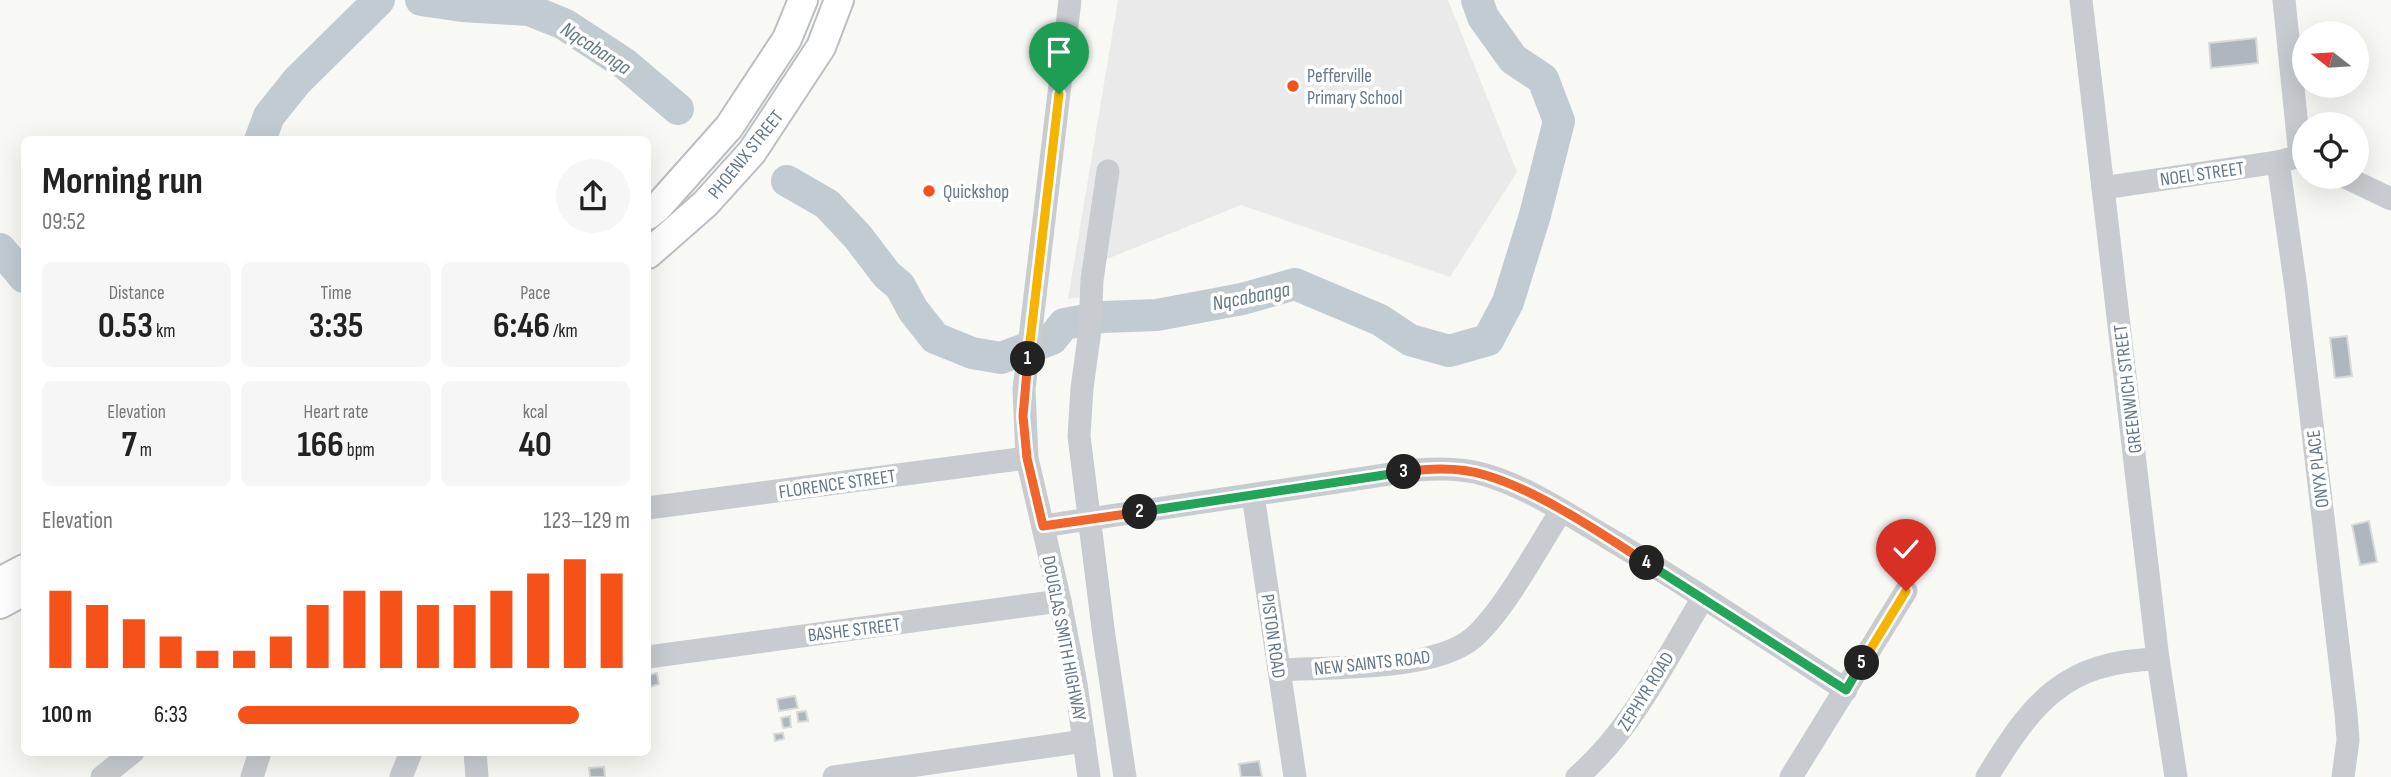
<!DOCTYPE html>
<html lang="en">
<head>
<meta charset="utf-8">
<style>
  :root { --surface:#fff; --page:#f6f6f6; --text:#222; --muted:#767676; --accent:#f55119 }
  body { margin:0; font-family:"Sofia Sans Condensed",sans-serif; background:var(--page); color:var(--text); height:100vh; display:flex; flex-direction:column; font-size:26px; white-space:nowrap }
  * { box-sizing:border-box; margin:0 }
  p { font-size:23px; color:var(--muted) }
  .icon { flex:none; width:38px; height:38px; fill:none; stroke:currentColor; stroke-width:2; stroke-linecap:round; stroke-linejoin:round }
  .map { position:relative; flex:1; overflow:hidden }
  .drawer { position:absolute; left:21px; top:136px; width:630px; height:620px; display:flex; flex-direction:column; background:var(--surface); border-radius:10px; box-shadow:0 7px 28px #0002 }
  .drawer>* { flex:none }
  .needle { width:46px; rotate:287deg }
  .tools { position:absolute; left:2292px; top:21px; display:grid; gap:14px }
  .tools a { display:grid; place-items:center; width:77px; height:77px; border-radius:50%; background:var(--surface); box-shadow:0 7px 28px #0002; font-size:35px }
  .pin { position:absolute; display:grid; place-items:center; width:60px; height:60px; color:#fff; margin:-72px -30px; border-radius:50% 50% 50% 0; rotate:-45deg; box-shadow:0 0 7px #0007 }
  .pin .icon { rotate:45deg }
  .km { position:absolute; width:35px; height:35px; margin:-18px; border-radius:50%; background:#222; color:#fff; font-size:19px; line-height:35px; text-align:center }
  .round { display:grid; place-items:center; flex:none; width:74px; height:74px; border-radius:37px; background:var(--page) }
  .headline { display:flex; align-items:center; justify-content:space-between; height:119px; padding:0 21px }
  h1 { font-size:38px; font-weight:700; line-height:52px }
  .metrics { display:grid; grid-template-columns:repeat(3,1fr); gap:10px; height:119px; padding:7px 21px }
  .metrics div { display:grid; align-content:center; border-radius:10px; background:var(--page); text-align:center }
  .metrics b { font-size:35px; font-weight:700 }
  .metrics small { font-size:19px; font-weight:400 }
  .metrics p { font-size:19px }
  .chart { height:196px; padding:14px 21px }
  .chart p { display:flex; justify-content:space-between }
  .chart svg { width:100%; height:126px; margin-top:7px; stroke:var(--accent); stroke-width:6 }
  ul { padding:0 21px; list-style:none; font-size:23px }
  li { display:grid; grid-template-columns:112px 84px 1fr; align-items:center; height:52px }
  li i { height:18px; border-radius:9px; background:var(--accent) }
  .map>svg:first-child { display:block }
  .built { fill:#e9eae9 }
  .lines { fill:none; stroke-linecap:round; stroke-linejoin:round }
  .river { stroke:#c1ccd2; stroke-width:32 }
  .building { fill:#aeb7be; stroke:#dadad8; stroke-width:2 }
  .major-casing { stroke:#bbbfc3; stroke-width:32 }
  .minor { stroke:#c8ccd0; stroke-width:23 }
  .major { stroke:#fff; stroke-width:28 }
  .split-1-casing { stroke:#fff; stroke-width:14 }
  .split-2-casing { stroke:#fff; stroke-width:14 }
  .split-3-casing { stroke:#fff; stroke-width:14 }
  .split-4-casing { stroke:#fff; stroke-width:14 }
  .split-5-casing { stroke:#fff; stroke-width:14 }
  .split-6-casing { stroke:#fff; stroke-width:14 }
  .split-1 { stroke:#f5b400; stroke-width:9 }
  .split-2 { stroke:#f0652b; stroke-width:9 }
  .split-3 { stroke:#22a559; stroke-width:9 }
  .split-4 { stroke:#f0652b; stroke-width:9 }
  .split-5 { stroke:#22a559; stroke-width:9 }
  .split-6 { stroke:#f5b400; stroke-width:9 }
  .poi-dot { fill:#f55119; stroke:#fff; stroke-width:2.5 }
  .labels { text-anchor:middle; stroke-width:7; stroke-linejoin:round; paint-order:stroke }
  .poi-label { font-size:19px; fill:#64788a; stroke:#fff; text-anchor:start }
  .street-label { font-size:19px; fill:#64788a; stroke:#fff }
  .water-label { font-size:21px; font-style:italic; fill:#607a85; stroke:#fff }
</style>
</head>
<body>
<div class="map">
<svg width="2391" height="777" viewBox="0 0 2391 777">
  <rect width="100%" height="100%" fill="#f8f9f5"/>
  <!-- built -->
  <path class="built" d="M 1118,0 L 1448,0 L 1517,172 L 1450,277 L 1241,205 L 1102,261 L 1091,296 L 1068,299 Z"/>
  <g class="lines">
    <!-- river -->
    <g class="river">
      <path d="M 421,0 L 462,6 L 529,10 L 564,24 L 625,64 L 678,109"/>
      <path d="M 260,140 L 269,116 L 297,81 L 379,0"/>
      <path d="M 787,181 L 827,204 L 858,237 L 887,275 L 900,286 L 913,310 L 935,338 L 972,353 L 1001,358 L 1052,339 L 1064,324 L 1103,317 L 1157,315 L 1242,299 L 1295,284 L 1380,320 L 1410,340 L 1449,351 L 1488,340 L 1508,302 L 1535,215 L 1559,121 L 1543,79 L 1513,59 L 1483,17 L 1477,0"/>
      <path d="M 0,249 L 24,277"/>
    </g>
  </g>
  <!-- building -->
  <g class="building">
    <path d="M 2256,38 L 2258,63 L 2211,68 L 2209,43 Z"/>
    <path d="M 2347,336 L 2352,376 L 2335,378 L 2330,338 Z"/>
    <path d="M 2369,521 L 2377,562 L 2360,565 L 2352,525 Z"/>
    <path d="M 657,673 L 659,684 L 650,687 L 648,675 Z"/>
    <path d="M 795,696 L 798,708 L 779,711 L 777,699 Z"/>
    <path d="M 806,711 L 808,721 L 798,722 L 797,712 Z"/>
    <path d="M 790,716 L 791,727 L 783,728 L 781,718 Z"/>
    <path d="M 783,733 L 784,739 L 775,741 L 774,734 Z"/>
    <path d="M 1259,761 L 1262,777 L 1241,777 L 1239,764 Z"/>
    <path d="M 604,767 L 605,777 L 590,777 L 589,768 Z"/>
  </g>
  <g class="lines">
    <!-- major casing -->
    <g class="major-casing">
      <g id="major">
        <path d="M 648,215 L 657,208 L 729,127 L 787,39 L 803,0"/>
        <path d="M 648,254 L 705,204 L 752,152 L 821,47 L 839,0"/>
        <path d="M 0,582 L 24,569"/>
        <path d="M 0,604 L 24,591"/>
      </g>
    </g>
    <!-- minor -->
    <g class="minor">
      <path d="M 1070,0 L 1024,389 L 1027,458 L 1060,601 L 1076,684 L 1089,777"/>
      <path d="M 2081,0 L 2158,659 L 2176,777"/>
      <path d="M 2284,0 L 2300,156"/>
      <path d="M 2278,162 L 2296,288 L 2346,713 L 2348,740 L 2343,777"/>
      <path d="M 1108,171 L 1092,280 L 1090,330 L 1082,388 L 1079,436 L 1104,636 L 1125,777"/>
      <path d="M 2345,177 L 2391,199"/>
      <path d="M 2103,188 L 2278,162 L 2300,156"/>
      <path d="M 1253,495 L 1295,777"/>
      <path d="M 648,508 L 1027,458"/>
      <path d="M 1043,526 L 1417,470 C 1440,468 1464,468 1486,475 C 1529,488 1569,515 1608,538 C 1689,586 1767,639 1846,690"/>
      <path d="M 648,657 L 1060,601"/>
      <path d="M 1279,670 C 1330,667 1434,671 1473,638 C 1504,611 1538,547 1561,511"/>
      <path d="M 475,752 L 477,777"/>
      <path d="M 102,777 L 133,752"/>
      <path d="M 252,777 L 260,752"/>
      <path d="M 401,777 L 411,752"/>
      <path d="M 834,777 L 1084,741"/>
      <path d="M 1577,777 C 1631,731 1667,657 1703,598"/>
      <path d="M 1791,777 L 1906,591"/>
      <path d="M 1987,777 C 2032,703 2064,661 2158,659"/>
    </g>
    <!-- major -->
    <use href="#major" class="major"/>
  </g>
  <g class="lines">
    <!-- split-1 casing -->
    <g class="split-1-casing">
      <path id="split-1" d="M 1028,359 L 1059,94"/>
    </g>
    <!-- split-2 casing -->
    <g class="split-2-casing">
      <path id="split-2" d="M 1028,359 L 1023,416 L 1027,458 L 1043,526 L 1140,512"/>
    </g>
    <!-- split-3 casing -->
    <g class="split-3-casing">
      <path id="split-3" d="M 1140,512 L 1404,472"/>
    </g>
    <!-- split-4 casing -->
    <g class="split-4-casing">
      <path id="split-4" d="M 1404,472 C 1431,468 1459,467 1485,475 C 1537,490 1601,533 1647,563"/>
    </g>
    <!-- split-5 casing -->
    <g class="split-5-casing">
      <path id="split-5" d="M 1647,563 L 1846,690 L 1862,663"/>
    </g>
    <!-- split-6 casing -->
    <g class="split-6-casing">
      <path id="split-6" d="M 1862,663 L 1906,591"/>
    </g>
    <!-- split-1 -->
    <use href="#split-1" class="split-1"/>
    <!-- split-2 -->
    <use href="#split-2" class="split-2"/>
    <!-- split-3 -->
    <use href="#split-3" class="split-3"/>
    <!-- split-4 -->
    <use href="#split-4" class="split-4"/>
    <!-- split-5 -->
    <use href="#split-5" class="split-5"/>
    <!-- split-6 -->
    <use href="#split-6" class="split-6"/>
  </g>
  <!-- markers -->
  <g class="poi-dot">
    <circle cx="1293" cy="86" r="7"/>
    <circle cx="929" cy="191" r="7"/>
  </g>
  <g class="labels">
    <!-- poi labels -->
    <g class="poi-label">
      <text x="1307" y="82">Pefferville<tspan x="1307" dy="22">Primary School</tspan></text>
      <text x="943" y="198">Quickshop</text>
    </g>
    <!-- street labels -->
    <g class="street-label">
      <text transform="translate(745 154) rotate(-51)" y="7">PHOENIX STREET</text>
      <text transform="translate(2202 173) rotate(-8)" y="7">NOEL STREET</text>
      <text transform="translate(2127 389) rotate(-97)" y="7">GREENWICH STREET</text>
      <text transform="translate(2317 469) rotate(-97)" y="7">ONYX PLACE</text>
      <text transform="translate(837 483) rotate(-8)" y="7">FLORENCE STREET</text>
      <text transform="translate(854 629) rotate(-7)" y="7">BASHE STREET</text>
      <text transform="translate(1274 636) rotate(82)" y="7">PISTON ROAD</text>
      <text transform="translate(1065 638) rotate(79)" y="7">DOUGLAS SMITH HIGHWAY</text>
      <text transform="translate(1372 662) rotate(-6)" y="7">NEW SAINTS ROAD</text>
      <text transform="translate(1645 691) rotate(-58)" y="7">ZEPHYR ROAD</text>
    </g>
    <!-- water labels -->
    <g class="water-label">
      <text transform="translate(596 48) rotate(33)" y="7">Nqcabanga</text>
      <text transform="translate(1251 296) rotate(-11)" y="7">Nqcabanga</text>
    </g>
  </g>
</svg>
<div class="tools">
<a><svg class="needle" viewBox="-14 -14 28 28"><path d="M0-13l5 13h-10z" fill="#e53935"/><path d="M0 13l5-13h-10z" fill="#767676"/></svg></a>
<a><svg class="icon" aria-label="locate" viewBox="0 0 24 24"><circle cx="12" cy="12" r="6"/><path d="M12 2v4M12 18v4M2 12h4M18 12h4"/></svg></a>
</div>
<div class="pin" style="left:1059px;top:94px;background:#1e9e55"><svg class="icon" aria-label="arrive" viewBox="0 0 24 24"><path d="M6 21V4h12l-3 4 3 4H6"/></svg></div>
<div class="pin" style="left:1906px;top:591px;background:#d93025"><svg class="icon" aria-label="check" viewBox="0 0 24 24"><path d="M5 12l5 5 9-10"/></svg></div>
<b class="km" style="left:1028px;top:359px">1</b>
<b class="km" style="left:1140px;top:512px">2</b>
<b class="km" style="left:1404px;top:472px">3</b>
<b class="km" style="left:1647px;top:563px">4</b>
<b class="km" style="left:1862px;top:663px">5</b>
<section class="drawer">
<div class="headline"><div><h1>Morning run</h1><p>09:52</p></div><a class="round"><svg class="icon" aria-label="share" viewBox="0 0 24 24"><path d="M12 15V3M7 8l5-5 5 5M5 13v7h14v-7"/></svg></a></div>
<div class="metrics">
<div><p>Distance</p><b>0.53<small> km</small></b></div>
<div><p>Time</p><b>3:35</b></div>
<div><p>Pace</p><b>6:46<small> /km</small></b></div>
</div>
<div class="metrics">
<div><p>Elevation</p><b>7<small> m</small></b></div>
<div><p>Heart rate</p><b>166<small> bpm</small></b></div>
<div><p>kcal</p><b>40</b></div>
</div>
<div class="chart"><p><span>Elevation</span>123–129 m</p>
<svg viewBox="0 0 160 44" preserveAspectRatio="none"><path d="M5 44V17M15 44V22M25 44V27M35 44V33M45 44V38M55 44V38M65 44V33M75 44V22M85 44V17M95 44V17M105 44V22M115 44V22M125 44V17M135 44V11M145 44V6M155 44V11"/></svg>
</div>
<ul>
<li><b>100 m</b>6:33<i style="width:87%"></i></li>
</ul>
</section>
</div>
</body>
</html>
